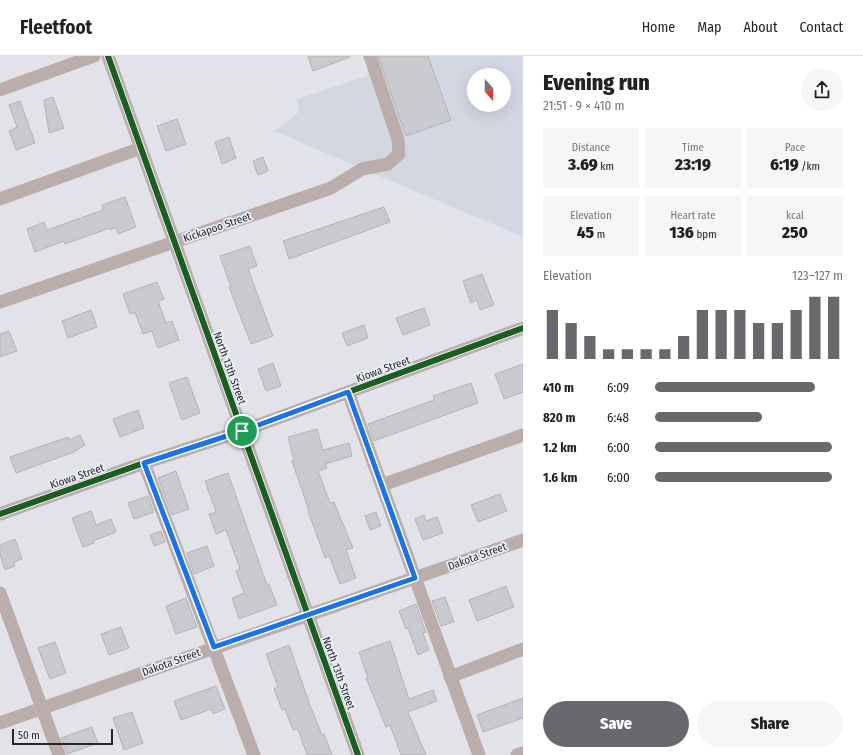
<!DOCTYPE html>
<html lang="en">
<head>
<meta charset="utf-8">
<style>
  :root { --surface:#fff; --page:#f6f6f6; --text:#222; --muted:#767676; --line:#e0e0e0; --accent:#67696d }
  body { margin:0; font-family:"Fira Sans Condensed",sans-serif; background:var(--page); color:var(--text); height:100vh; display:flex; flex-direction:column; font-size:15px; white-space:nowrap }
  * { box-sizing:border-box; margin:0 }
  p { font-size:13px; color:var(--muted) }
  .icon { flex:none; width:22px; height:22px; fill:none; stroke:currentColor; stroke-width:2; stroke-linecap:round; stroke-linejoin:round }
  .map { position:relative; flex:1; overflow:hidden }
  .side { display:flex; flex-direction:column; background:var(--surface); width:340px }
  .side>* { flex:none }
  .needle { width:26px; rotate:160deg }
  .controls { position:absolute; left:467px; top:12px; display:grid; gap:8px }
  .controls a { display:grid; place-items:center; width:44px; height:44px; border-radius:50%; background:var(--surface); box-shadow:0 4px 16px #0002; font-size:20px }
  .scale { position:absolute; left:12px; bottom:10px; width:101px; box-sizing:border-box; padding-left:4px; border:2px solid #26272b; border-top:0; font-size:11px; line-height:14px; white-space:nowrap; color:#26272b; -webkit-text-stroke:3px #eceff9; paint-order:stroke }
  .pin { position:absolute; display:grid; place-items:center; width:34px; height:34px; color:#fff; margin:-17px; border:2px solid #fff; border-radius:50%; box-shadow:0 1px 4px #0007 }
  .round { display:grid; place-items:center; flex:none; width:42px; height:42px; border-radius:21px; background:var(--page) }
  .headline { display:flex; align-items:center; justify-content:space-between; height:68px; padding:0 20px }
  h1 { font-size:22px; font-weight:800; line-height:30px }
  .figures { display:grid; grid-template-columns:repeat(3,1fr); gap:6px; height:68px; padding:4px 20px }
  .figures div { display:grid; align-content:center; border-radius:0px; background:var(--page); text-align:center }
  .figures b { font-size:17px; font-weight:800 }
  .figures small { font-size:11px; font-weight:400 }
  .figures p { font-size:11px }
  .chart { height:112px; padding:8px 20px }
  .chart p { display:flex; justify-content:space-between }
  .chart svg { width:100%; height:72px; margin-top:4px; stroke:var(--accent); stroke-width:6 }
  .cta { display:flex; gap:8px; margin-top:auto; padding:8px 20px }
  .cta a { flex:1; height:46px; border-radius:24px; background:var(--accent); color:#fff; font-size:16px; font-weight:800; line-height:46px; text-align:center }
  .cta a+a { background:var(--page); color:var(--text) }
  ul { padding:0 20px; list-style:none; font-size:13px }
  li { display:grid; grid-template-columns:64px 48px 1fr; align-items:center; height:30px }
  li i { height:10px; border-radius:5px; background:var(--accent) }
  header { display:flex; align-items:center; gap:24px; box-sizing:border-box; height:56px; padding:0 20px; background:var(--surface); border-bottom:1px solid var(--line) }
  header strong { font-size:19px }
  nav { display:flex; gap:22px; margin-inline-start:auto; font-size:14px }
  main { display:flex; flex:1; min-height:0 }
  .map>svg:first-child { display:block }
  .built { fill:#d2d7e1; fill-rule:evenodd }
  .building { fill:#c9cace; stroke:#b4b5b9 }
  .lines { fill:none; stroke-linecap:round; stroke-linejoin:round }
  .minor { stroke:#baadac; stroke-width:13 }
  .cycleway-casing { stroke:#eceff9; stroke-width:8 }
  .cycleway { stroke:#1b5e20; stroke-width:6 }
  .route-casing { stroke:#fff; stroke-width:8 }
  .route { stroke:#1a73e8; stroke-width:5 }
  .labels { text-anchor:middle; stroke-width:3.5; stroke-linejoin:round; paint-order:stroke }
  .street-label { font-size:11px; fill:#26272b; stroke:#eceff9 }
</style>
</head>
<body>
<header>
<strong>Fleetfoot</strong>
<nav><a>Home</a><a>Map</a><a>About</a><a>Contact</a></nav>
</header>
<main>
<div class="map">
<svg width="523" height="699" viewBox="0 0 523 699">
  <rect width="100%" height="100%" fill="#e1e3e8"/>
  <!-- built -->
  <path class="built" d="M 370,0 L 523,0 L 523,181 L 274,75 L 299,56 L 297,43 L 376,17 ZM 474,19 L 504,19 L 504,49 L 474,49 Z"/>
  <!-- building -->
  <g class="building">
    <path d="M 308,0 L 350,0 L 350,1 L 313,15 Z"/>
    <path d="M 378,0 L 428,0 L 451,64 L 406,80 Z"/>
    <path d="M 53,41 L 64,72 L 49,77 L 44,44 Z"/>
    <path d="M 20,45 L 35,87 L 16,94 L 9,75 L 17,71 L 9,49 Z"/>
    <path d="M 177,63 L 186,88 L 166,95 L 157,70 Z"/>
    <path d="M 229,81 L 236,102 L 222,108 L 215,86 Z"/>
    <path d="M 263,101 L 268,115 L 258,119 L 253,105 Z"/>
    <path d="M 125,141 L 136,171 L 118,178 L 116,171 L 110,174 L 110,172 L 65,188 L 64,185 L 35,196 L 27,173 L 44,166 L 47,174 L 103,154 L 102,149 Z"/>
    <path d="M 384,151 L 390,166 L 289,203 L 283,185 Z"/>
    <path d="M 250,190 L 257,210 L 248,213 L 273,280 L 251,288 L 229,231 L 231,231 L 220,200 Z"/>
    <path d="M 482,218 L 494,249 L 480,254 L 477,244 L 471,247 L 463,225 Z"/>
    <path d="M 157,226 L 164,243 L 158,245 L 166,267 L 172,265 L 179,284 L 158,292 L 152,275 L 143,278 L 135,256 L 130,258 L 123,238 Z"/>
    <path d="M 424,252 L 430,269 L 403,279 L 396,262 Z"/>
    <path d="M 91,254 L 97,271 L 68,282 L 62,265 Z"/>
    <path d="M 364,269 L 368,282 L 347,290 L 342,277 Z"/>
    <path d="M 9,275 L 17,295 L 0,301 L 0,278 Z"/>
    <path d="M 273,307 L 281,330 L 266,335 L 258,313 Z"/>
    <path d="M 523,308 L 523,336 L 504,343 L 495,318 Z"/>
    <path d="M 187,321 L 200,357 L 182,364 L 169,327 Z"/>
    <path d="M 471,327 L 478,347 L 374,385 L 368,368 L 434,344 L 433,340 Z"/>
    <path d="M 138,354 L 144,372 L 120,381 L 113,363 Z"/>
    <path d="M 317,373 L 323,394 L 349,387 L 352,400 L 325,408 L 327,412 L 318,415 L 330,447 L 334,446 L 353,492 L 346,494 L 356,522 L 340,528 L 329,500 L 325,502 L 308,455 L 309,455 L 292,405 L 294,405 L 288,381 Z"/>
    <path d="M 80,379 L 85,389 L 74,396 L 16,417 L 10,401 L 68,381 L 69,384 Z"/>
    <path d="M 176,415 L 189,453 L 172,459 L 158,422 Z"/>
    <path d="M 228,417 L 267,529 L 269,528 L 277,549 L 239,563 L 232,542 L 244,537 L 236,515 L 240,513 L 226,474 L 216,478 L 209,458 L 216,456 L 205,425 Z"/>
    <path d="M 500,438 L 507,455 L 478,466 L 471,449 Z"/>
    <path d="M 148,440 L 154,456 L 134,463 L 128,447 Z"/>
    <path d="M 91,455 L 96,469 L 111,463 L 116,476 L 93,485 L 94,487 L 83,491 L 72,462 Z"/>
    <path d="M 376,456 L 381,470 L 370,474 L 365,460 Z"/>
    <path d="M 424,459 L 426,465 L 437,461 L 443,477 L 423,484 L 415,463 Z"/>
    <path d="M 161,475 L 165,486 L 154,490 L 150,479 Z"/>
    <path d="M 15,483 L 22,503 L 14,506 L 15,510 L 5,514 L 0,499 L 0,489 Z"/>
    <path d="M 207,490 L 214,510 L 194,518 L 187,497 Z"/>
    <path d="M 506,530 L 514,551 L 477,565 L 469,544 Z"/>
    <path d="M 445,541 L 454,566 L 441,570 L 432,545 Z"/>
    <path d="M 186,542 L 197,571 L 176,578 L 166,550 Z"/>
    <path d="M 416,548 L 426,576 L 423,577 L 429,594 L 418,599 L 408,572 L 406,573 L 399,555 Z"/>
    <path d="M 121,571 L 129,592 L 109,599 L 101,578 Z"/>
    <path d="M 390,585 L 409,643 L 433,634 L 437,645 L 408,656 L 426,699 L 401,699 L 390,669 L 386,671 L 366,622 L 368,622 L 359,596 Z"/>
    <path d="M 55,586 L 66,617 L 50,623 L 38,592 Z"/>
    <path d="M 289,589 L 311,652 L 322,679 L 324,678 L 332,699 L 307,699 L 298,673 L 293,674 L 285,653 L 282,654 L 274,633 L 278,631 L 266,598 Z"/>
    <path d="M 216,630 L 225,653 L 213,658 L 211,653 L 181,664 L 174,645 Z"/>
    <path d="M 523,642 L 523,662 L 483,676 L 477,659 Z"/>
    <path d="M 132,656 L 143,687 L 124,694 L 113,662 Z"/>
    <path d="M 92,671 L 98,687 L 67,698 L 61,682 Z"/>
  </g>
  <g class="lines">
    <!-- minor -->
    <g class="minor">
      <path d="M 108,0 L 358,699"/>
      <path d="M 0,34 L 94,0"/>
      <path d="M 0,143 L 141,92"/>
      <path d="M 0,246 L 331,132 L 362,113 L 388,108 L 399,98 L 398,83 L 370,0"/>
      <path d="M 348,336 L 479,699"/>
      <path d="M 144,407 L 254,699"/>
      <path d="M 382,429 L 523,379"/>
      <path d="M 0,458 L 144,407 L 242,375 L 523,272"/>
      <path d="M 0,537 L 59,699"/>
      <path d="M 450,621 L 523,593"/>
      <path d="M 0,667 L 523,484"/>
      <path d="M 517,699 L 523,697"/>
    </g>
    <!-- cycleway casing -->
    <g class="cycleway-casing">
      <g id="cycleway">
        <path d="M 108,0 L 358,699"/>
        <path d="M 0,458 L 144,407 L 242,375 L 523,272"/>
      </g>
    </g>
    <!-- cycleway -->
    <use href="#cycleway" class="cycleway"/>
  </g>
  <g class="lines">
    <!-- route casing -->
    <g class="route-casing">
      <path id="route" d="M 348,336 L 415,522 L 214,591 L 144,407 L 242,375 Z"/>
    </g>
    <!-- route -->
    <use href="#route" class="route"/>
  </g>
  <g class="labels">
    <!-- street labels -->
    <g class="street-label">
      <text transform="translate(217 171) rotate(-19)" y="4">Kickapoo Street</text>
      <text transform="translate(230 312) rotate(70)" y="4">North 13th Street</text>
      <text transform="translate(383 313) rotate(-20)" y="4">Kiowa Street</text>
      <text transform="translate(77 420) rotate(-19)" y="4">Kiowa Street</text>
      <text transform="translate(477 500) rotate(-20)" y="4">Dakota Street</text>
      <text transform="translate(171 606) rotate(-20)" y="4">Dakota Street</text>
      <text transform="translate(339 617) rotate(70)" y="4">North 13th Street</text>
    </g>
  </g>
</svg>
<div class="controls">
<a><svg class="needle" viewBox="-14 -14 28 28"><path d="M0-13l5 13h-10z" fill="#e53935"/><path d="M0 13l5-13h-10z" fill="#767676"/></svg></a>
</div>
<div class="scale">50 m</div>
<div class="pin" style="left:242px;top:375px;background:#1e9e55"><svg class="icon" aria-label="arrive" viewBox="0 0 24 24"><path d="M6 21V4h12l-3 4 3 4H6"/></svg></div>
</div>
<section class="side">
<div class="headline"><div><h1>Evening run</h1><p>21:51 · 9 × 410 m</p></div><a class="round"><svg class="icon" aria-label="share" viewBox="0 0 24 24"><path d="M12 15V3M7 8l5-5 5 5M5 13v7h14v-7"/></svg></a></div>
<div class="figures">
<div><p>Distance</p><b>3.69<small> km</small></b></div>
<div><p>Time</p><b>23:19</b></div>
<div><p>Pace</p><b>6:19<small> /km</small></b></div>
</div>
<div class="figures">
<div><p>Elevation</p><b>45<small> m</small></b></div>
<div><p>Heart rate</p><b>136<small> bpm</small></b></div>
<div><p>kcal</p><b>250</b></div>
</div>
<div class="chart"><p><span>Elevation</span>123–127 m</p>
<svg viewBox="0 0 160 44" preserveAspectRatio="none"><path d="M5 44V14M15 44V22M25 44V30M35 44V38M45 44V38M55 44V38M65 44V38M75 44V30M85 44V14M95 44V14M105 44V14M115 44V22M125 44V22M135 44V14M145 44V6M155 44V6"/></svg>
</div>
<ul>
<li><b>410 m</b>6:09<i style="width:85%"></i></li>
<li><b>820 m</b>6:48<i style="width:57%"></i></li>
<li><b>1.2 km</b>6:00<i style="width:94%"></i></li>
<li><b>1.6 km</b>6:00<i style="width:94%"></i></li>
</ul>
<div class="cta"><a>Save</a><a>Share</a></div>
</section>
</main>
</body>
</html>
